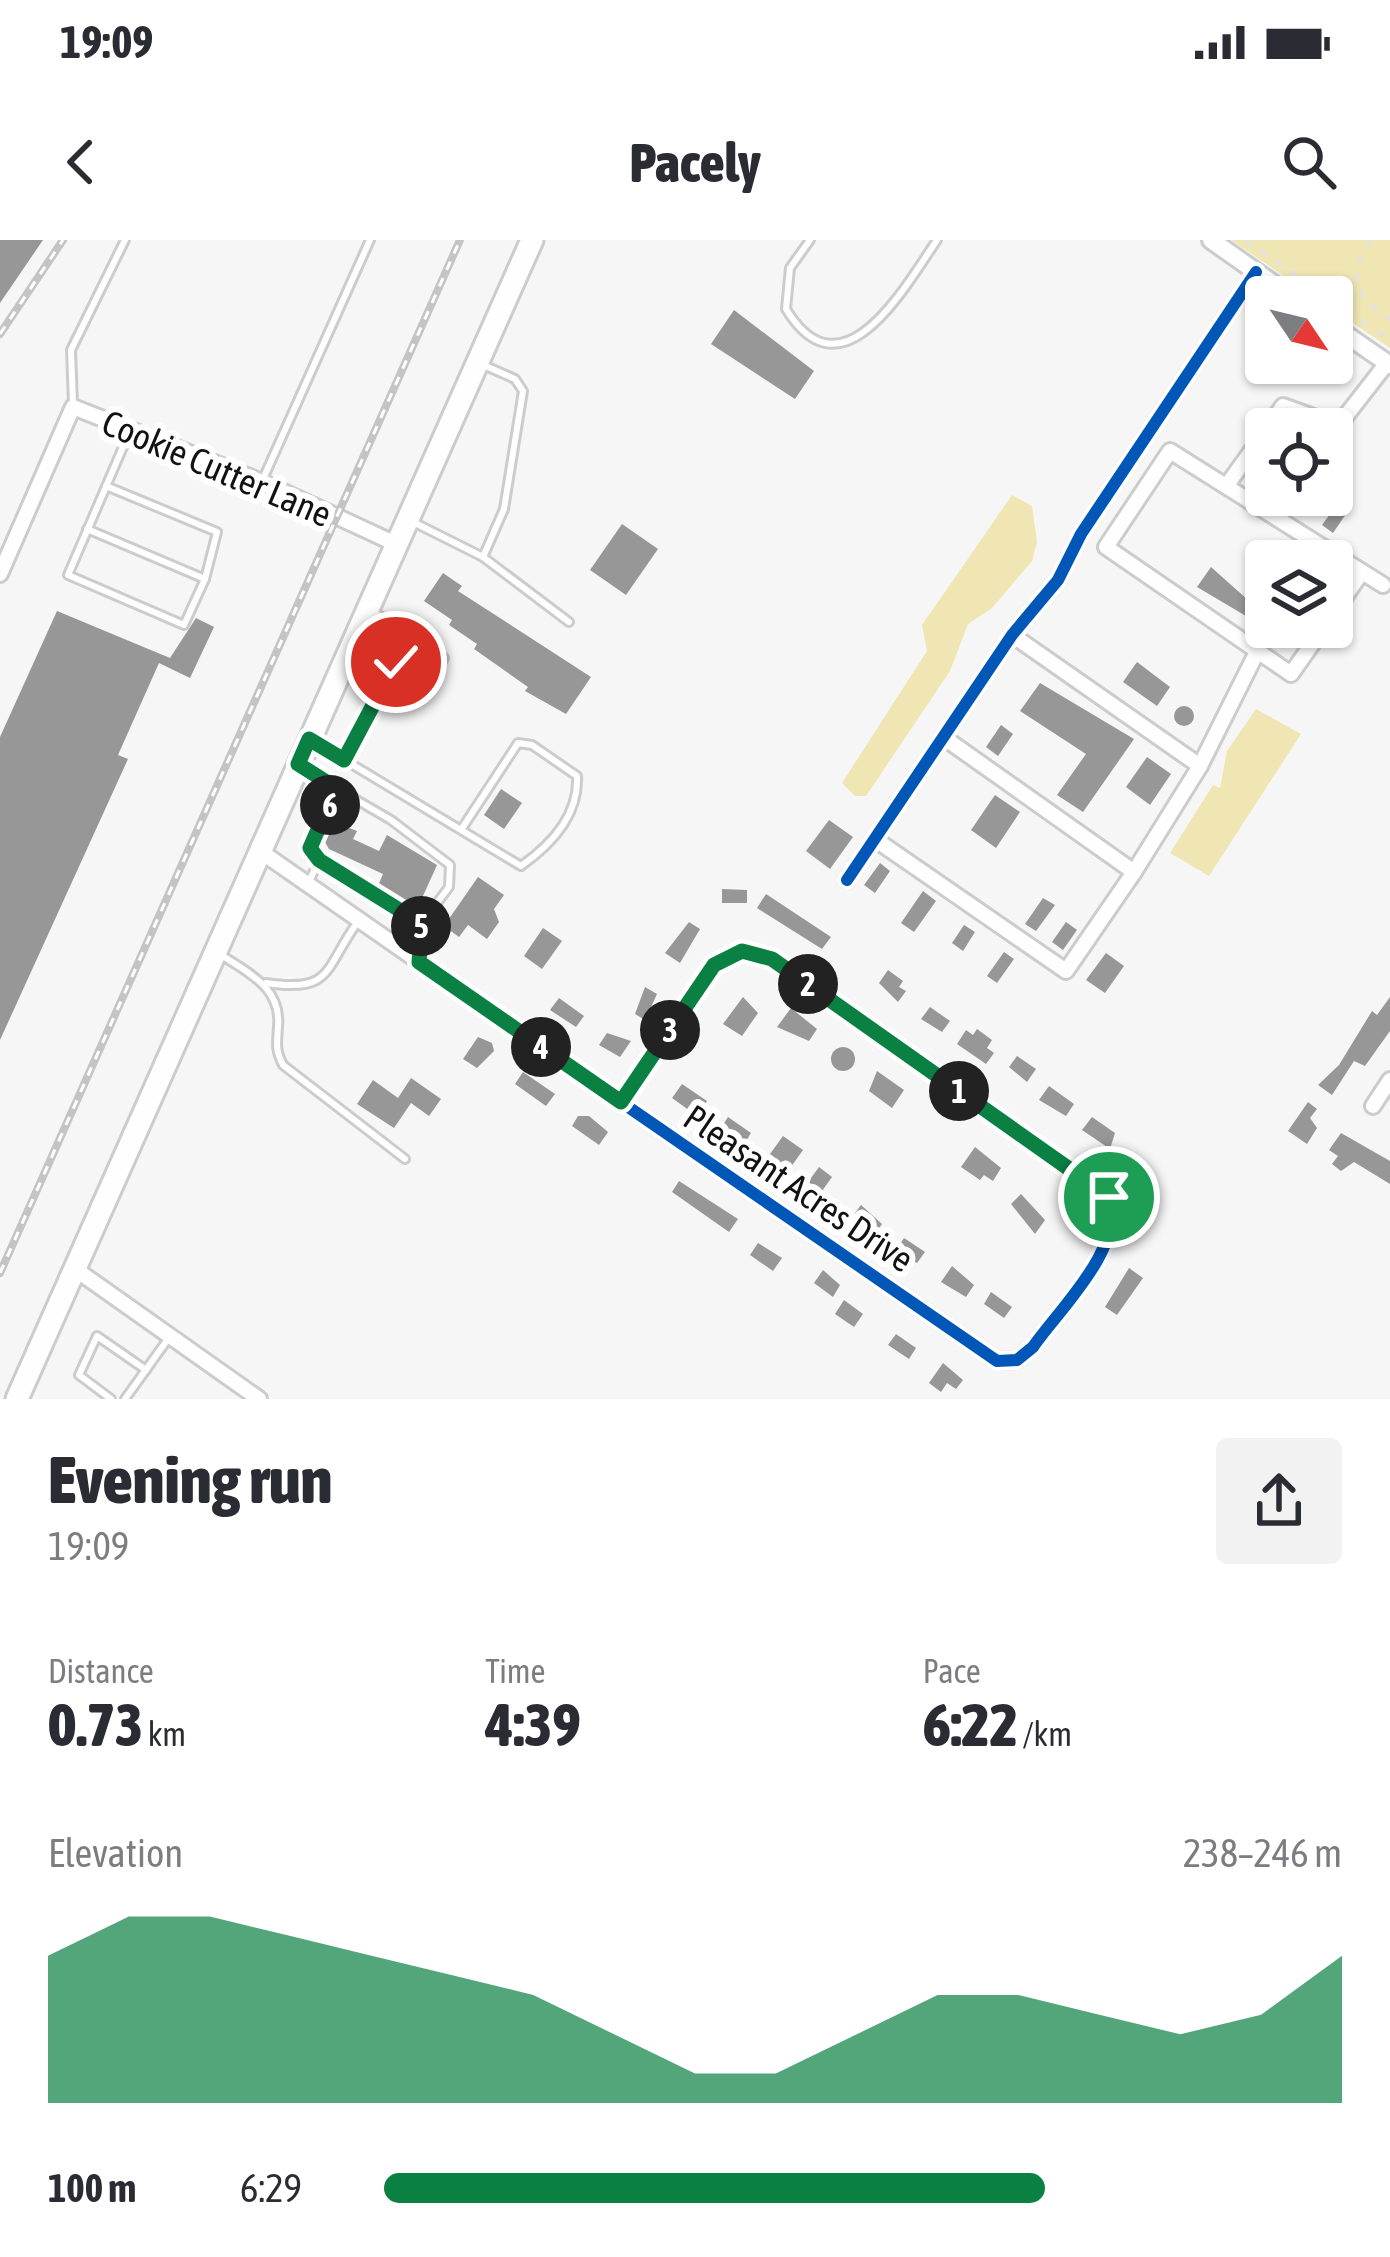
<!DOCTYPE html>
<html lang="en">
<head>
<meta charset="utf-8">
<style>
  :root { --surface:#fff; --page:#f2f2f3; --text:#2b2b33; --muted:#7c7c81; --accent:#0b8043 }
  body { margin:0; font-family:"Asap Condensed",sans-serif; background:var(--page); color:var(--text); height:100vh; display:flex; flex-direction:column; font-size:45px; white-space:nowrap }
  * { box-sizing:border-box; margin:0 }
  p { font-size:39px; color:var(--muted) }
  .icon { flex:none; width:66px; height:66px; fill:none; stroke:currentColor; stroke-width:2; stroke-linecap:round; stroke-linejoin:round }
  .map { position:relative; height:1159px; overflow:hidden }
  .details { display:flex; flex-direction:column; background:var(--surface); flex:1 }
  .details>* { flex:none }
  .needle { width:78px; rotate:125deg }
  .buttons { position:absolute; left:1245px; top:36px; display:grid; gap:24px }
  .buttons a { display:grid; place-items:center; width:108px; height:108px; border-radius:12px; background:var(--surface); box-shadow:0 3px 9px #0004; font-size:60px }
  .pin { position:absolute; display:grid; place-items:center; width:102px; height:102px; color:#fff; margin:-51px; border:6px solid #fff; border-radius:50%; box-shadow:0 3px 12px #0007 }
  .km { position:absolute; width:60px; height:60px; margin:-30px; border-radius:50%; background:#222; color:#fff; font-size:33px; line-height:60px; text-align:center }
  .round { display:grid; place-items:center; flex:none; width:126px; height:126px; border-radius:12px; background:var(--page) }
  .overview { display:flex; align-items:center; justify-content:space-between; height:204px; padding:0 48px }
  h1 { font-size:66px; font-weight:800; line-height:90px }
  .metrics { display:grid; grid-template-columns:repeat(3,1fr); gap:18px; height:204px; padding:12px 48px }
  .metrics div { display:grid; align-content:center }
  .metrics b { font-size:60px; font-weight:800 }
  .metrics small { font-size:33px; font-weight:400 }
  .metrics p { font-size:33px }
  .chart { height:336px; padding:24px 48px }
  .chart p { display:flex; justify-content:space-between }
  .chart svg { width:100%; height:216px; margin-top:12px; fill:var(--accent); opacity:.7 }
  ul { padding:0 48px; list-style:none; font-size:39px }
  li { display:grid; grid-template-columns:192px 144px 1fr; align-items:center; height:90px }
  li i { height:30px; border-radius:15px; background:var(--accent) }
  .status { display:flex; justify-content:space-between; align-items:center; height:84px; padding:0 60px; background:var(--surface); direction:ltr }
  .status svg { height:33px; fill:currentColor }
  header { display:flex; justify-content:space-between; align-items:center; height:156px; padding:0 48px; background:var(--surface); font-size:54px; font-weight:800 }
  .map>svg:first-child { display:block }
  .green { fill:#f0e6b4 }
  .building { fill:#969796 }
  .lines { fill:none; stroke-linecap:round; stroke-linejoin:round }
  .service-casing { stroke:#cbcccb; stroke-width:12 }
  .minor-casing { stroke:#cbcccb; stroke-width:20 }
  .tertiary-casing { stroke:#cbcccb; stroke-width:22 }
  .primary-casing { stroke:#cbcccb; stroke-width:27 }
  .path { stroke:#e1e2e1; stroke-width:3; stroke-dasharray:9 9; stroke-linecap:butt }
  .service { stroke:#fefefe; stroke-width:6 }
  .minor { stroke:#fefefe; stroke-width:14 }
  .tertiary { stroke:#fefefe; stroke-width:16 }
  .primary { stroke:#fefefe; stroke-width:21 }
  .rail-casing { stroke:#c3c4c3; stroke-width:8 }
  .rail { stroke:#fff; stroke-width:3; stroke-dasharray:9; stroke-linecap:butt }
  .cycleway-casing { stroke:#fff; stroke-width:20 }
  .cycleway { stroke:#0057b8; stroke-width:12 }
  .route-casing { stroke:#fff; stroke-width:24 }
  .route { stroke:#0b8043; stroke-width:15 }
  .labels { text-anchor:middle; stroke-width:12; stroke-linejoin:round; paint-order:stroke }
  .street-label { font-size:36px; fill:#111211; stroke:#fff }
</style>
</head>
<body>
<div class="status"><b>19:09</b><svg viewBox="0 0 49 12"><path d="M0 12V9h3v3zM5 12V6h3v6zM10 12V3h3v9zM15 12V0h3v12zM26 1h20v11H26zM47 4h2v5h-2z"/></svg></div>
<header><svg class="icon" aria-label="back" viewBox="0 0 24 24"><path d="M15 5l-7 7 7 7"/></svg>Pacely<svg class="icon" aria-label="search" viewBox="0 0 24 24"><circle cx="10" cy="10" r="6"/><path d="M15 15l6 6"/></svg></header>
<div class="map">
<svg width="1390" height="1159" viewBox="0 0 1390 1159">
  <rect width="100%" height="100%" fill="#f5f6f5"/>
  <!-- green -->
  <g class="green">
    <path d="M 1231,0 L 1390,0 L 1390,108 L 1332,69 L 1332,57 L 1315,57 Z"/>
    <path d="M 1012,255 L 1032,266 L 1037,302 L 1032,321 L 992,368 L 968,384 L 950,431 L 866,556 L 855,556 L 842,543 L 927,411 L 922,385 Z"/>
    <path d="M 1256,469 L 1301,494 L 1209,636 L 1170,613 L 1213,545 L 1220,548 L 1227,511 Z"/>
  </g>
  <!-- building -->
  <g class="building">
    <path d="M 0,0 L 43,0 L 0,63 Z"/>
    <path d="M 734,70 L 814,131 L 795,159 L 711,104 Z"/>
    <path d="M 1335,267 L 1346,274 L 1333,293 L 1322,285 Z"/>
    <path d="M 622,284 L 658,309 L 626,355 L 590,330 Z"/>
    <path d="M 1211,327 L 1248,360 L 1253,352 L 1264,360 L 1251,379 L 1197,347 Z"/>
    <path d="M 443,333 L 462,346 L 458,351 L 591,437 L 566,474 L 525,451 L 528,447 L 474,409 L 477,404 L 449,385 L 452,380 L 424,361 Z"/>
    <path d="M 57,371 L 170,418 L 196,378 L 214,387 L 190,438 L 159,423 L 118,515 L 128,519 L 0,800 L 0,497 Z"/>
    <path d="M 1137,422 L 1170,447 L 1157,466 L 1123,442 Z"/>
    <path d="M 1040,443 L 1134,499 L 1083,572 L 1057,555 L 1086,514 L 1020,471 Z"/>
    <circle cx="1184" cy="476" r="10"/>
    <path d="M 1001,485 L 1013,494 L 998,516 L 986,507 Z"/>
    <path d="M 1147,517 L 1171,534 L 1150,565 L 1126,547 Z"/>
    <path d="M 501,549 L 522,563 L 504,589 L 484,575 Z"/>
    <path d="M 995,555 L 1020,572 L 996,608 L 971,590 Z"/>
    <path d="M 829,580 L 853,597 L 830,629 L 806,611 Z"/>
    <path d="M 334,582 L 357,591 L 353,599 L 379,611 L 387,595 L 437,625 L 418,667 L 377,648 L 383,634 L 329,609 L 325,602 Z"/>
    <path d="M 880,623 L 890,631 L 875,653 L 864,645 Z"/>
    <path d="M 478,637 L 504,655 L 494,669 L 499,682 L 487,699 L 468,685 L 459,697 L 444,686 Z"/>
    <path d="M 722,649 L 747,650 L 747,663 L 722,663 Z"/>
    <path d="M 923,651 L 936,661 L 914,692 L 901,683 Z"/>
    <path d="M 766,654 L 831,697 L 822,709 L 757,668 Z"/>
    <path d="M 1043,658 L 1055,665 L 1036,691 L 1025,684 Z"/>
    <path d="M 689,682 L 700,689 L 680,723 L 665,713 Z"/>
    <path d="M 1066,682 L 1077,690 L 1063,710 L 1052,702 Z"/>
    <path d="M 964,685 L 975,692 L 963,711 L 952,703 Z"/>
    <path d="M 543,688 L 562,701 L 542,729 L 524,716 Z"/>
    <path d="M 1004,712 L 1014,719 L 997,743 L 987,736 Z"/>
    <path d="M 1106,713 L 1124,726 L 1105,753 L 1086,740 Z"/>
    <path d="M 888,730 L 903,741 L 899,747 L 906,751 L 898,762 L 879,743 Z"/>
    <path d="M 645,747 L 657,754 L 645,780 L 635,774 Z"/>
    <path d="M 743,757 L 758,773 L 742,796 L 723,784 Z"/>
    <path d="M 1390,757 L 1390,791 L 1365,826 L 1354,821 L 1332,855 L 1318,845 L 1339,825 L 1372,771 L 1377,775 Z"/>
    <path d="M 559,758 L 584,776 L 576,787 L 550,770 Z"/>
    <path d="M 930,767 L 950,781 L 942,792 L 921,779 Z"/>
    <path d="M 791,768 L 817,789 L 809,801 L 777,787 Z"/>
    <path d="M 977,789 L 992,800 L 987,808 L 994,813 L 986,824 L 957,804 L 966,790 L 973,795 Z"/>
    <path d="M 607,793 L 631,801 L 620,817 L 599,805 Z"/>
    <path d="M 478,797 L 492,803 L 494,811 L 477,828 L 463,819 Z"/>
    <circle cx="843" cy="819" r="12"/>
    <path d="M 1017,816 L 1036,829 L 1027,842 L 1009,827 Z"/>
    <path d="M 877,831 L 904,850 L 892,868 L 869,851 Z"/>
    <path d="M 523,832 L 555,854 L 546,866 L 515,844 Z"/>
    <path d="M 411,838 L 441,859 L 429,876 L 411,863 L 394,888 L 357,864 L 373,840 L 398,858 Z"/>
    <path d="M 682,844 L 707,861 L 697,876 L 672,858 Z"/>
    <path d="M 1049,846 L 1074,864 L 1066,876 L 1039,860 Z"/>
    <path d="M 1308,862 L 1317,869 L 1310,878 L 1317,888 L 1307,904 L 1288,891 Z"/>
    <path d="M 578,876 L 589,876 L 608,892 L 599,905 L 572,886 Z"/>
    <path d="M 728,877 L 751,893 L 743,906 L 721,888 Z"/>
    <path d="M 1092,877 L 1115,893 L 1110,909 L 1082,890 Z"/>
    <path d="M 1341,893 L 1390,921 L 1390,944 L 1354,922 L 1341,931 L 1332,924 L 1338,916 L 1329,910 Z"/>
    <path d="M 783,896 L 803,910 L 788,931 L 770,914 Z"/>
    <path d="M 975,907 L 1001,928 L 993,941 L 984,935 L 980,940 L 961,927 Z"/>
    <path d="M 819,927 L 832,937 L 822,951 L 808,942 Z"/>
    <path d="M 679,941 L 738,979 L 729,992 L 672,952 Z"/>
    <path d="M 1021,954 L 1045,980 L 1035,994 L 1011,964 Z"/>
    <path d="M 861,965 L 882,984 L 874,995 L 852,977 Z"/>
    <path d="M 904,998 L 925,1012 L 917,1023 L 897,1009 Z"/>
    <path d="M 758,1003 L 782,1018 L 773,1031 L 750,1015 Z"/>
    <path d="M 952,1026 L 974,1045 L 966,1057 L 941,1042 Z"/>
    <path d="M 1129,1028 L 1143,1038 L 1117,1075 L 1105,1067 Z"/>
    <path d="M 823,1030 L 840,1045 L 833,1057 L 814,1043 Z"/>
    <path d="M 991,1052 L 1012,1067 L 1004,1078 L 984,1064 Z"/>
    <path d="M 844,1060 L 863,1074 L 854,1087 L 835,1074 Z"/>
    <path d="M 896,1094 L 916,1108 L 909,1119 L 888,1105 Z"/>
    <path d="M 943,1123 L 963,1140 L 956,1149 L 947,1143 L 941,1152 L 929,1143 Z"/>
  </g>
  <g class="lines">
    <!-- service casing -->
    <g class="service-casing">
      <g id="service">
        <path d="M 810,0 L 790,28 L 786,69 C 842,161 905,47 937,0"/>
        <path d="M 73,164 L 71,110 L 125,0"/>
        <path d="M 263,239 L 370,0"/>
        <path d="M 106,246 L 217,292 L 205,339 L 184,385 L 68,335 L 129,193"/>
        <path d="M 411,281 L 483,317 L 504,269 L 523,151 L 515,139 L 481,124"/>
        <path d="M 87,289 L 205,339"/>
        <path d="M 483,317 L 569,382"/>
        <path d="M 313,501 L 521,626 C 551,605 579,575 577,536 L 532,505 L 518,503 L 461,590"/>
        <path d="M 345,519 L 396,422 L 431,441 L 444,418 L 371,370"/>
        <path d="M 302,525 L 336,553 L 310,608 L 319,620 L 308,644"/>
        <path d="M 336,548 L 391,580 L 450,625 L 449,647 L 421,684 L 419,719"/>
        <path d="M 319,620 L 421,684"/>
        <path d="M 218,713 C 247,732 282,747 278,787 C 277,804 275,809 283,825 L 405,919"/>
        <path d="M 266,743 C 333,753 324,729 357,683"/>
        <path d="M 111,1159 L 79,1135 L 97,1096 L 146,1130"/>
        <path d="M 125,1159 L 168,1099"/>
      </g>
    </g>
    <!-- minor casing -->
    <g class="minor-casing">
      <g id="minor">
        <path d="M 1267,189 L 1283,166 L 1338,186 L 1387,123"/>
        <path d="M 1227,245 L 1266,191"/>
        <path d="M 0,334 L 73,167 L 262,242 L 396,304"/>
        <path d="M 1332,375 L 1362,332"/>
        <path d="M 1324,387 L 1291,434 L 1106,307 L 1170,211 L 1383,345"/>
        <path d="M 1012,395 L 1200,526 L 1134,632"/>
        <path d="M 1200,526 L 1258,410"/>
        <path d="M 876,600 L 1066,731 L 1134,632 L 943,497"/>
        <path d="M 260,611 L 621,862"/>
        <path d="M 847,640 L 1012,395 L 1058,340 L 1081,294 L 1256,32"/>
        <path d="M 743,711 L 772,719 L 1109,957 C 1125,1008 1061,1067 1033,1107 L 1017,1120 L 997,1121 L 621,862 L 714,725 Z"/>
        <path d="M 1373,866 L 1390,840"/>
        <path d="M 75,1029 L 259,1159"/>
      </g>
    </g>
    <!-- tertiary casing -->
    <g class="tertiary-casing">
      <g id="tertiary">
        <path d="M 1211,0 L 1292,57"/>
        <path d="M 1332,85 L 1390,125"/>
      </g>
    </g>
    <!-- primary casing -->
    <g class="primary-casing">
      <path id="primary" d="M 17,1159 L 532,0"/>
    </g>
    <!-- path -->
    <g class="path">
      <path d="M 1245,0 L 1328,57"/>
      <path d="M 1371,0 C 1346,37 1355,55 1390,80"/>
      <path d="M 1332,60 L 1390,100"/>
    </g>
    <!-- service -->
    <use href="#service" class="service"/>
    <!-- minor -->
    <use href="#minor" class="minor"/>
    <!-- tertiary -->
    <use href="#tertiary" class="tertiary"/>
    <!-- primary -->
    <use href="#primary" class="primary"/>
    <!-- rail casing -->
    <g class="rail-casing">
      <g id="rail">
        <path d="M 0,94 L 63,0"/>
        <path d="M 0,1033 L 460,0"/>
      </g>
    </g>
    <!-- rail -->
    <use href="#rail" class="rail"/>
    <!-- cycleway casing -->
    <g class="cycleway-casing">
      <g id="cycleway">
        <path d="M 847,640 L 1012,395 L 1058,340 L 1081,294 L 1256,32"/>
        <path d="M 743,711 L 772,719 L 1109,957 C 1125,1008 1061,1067 1033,1107 L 1017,1120 L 997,1121 L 621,862 L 714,725 Z"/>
      </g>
    </g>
    <!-- cycleway -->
    <use href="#cycleway" class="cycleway"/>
  </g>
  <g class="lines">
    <!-- route casing -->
    <g class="route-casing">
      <path id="route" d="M 396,422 L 344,520 L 309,499 L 298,524 L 336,548 L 310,608 L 319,620 L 422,684 L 419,722 L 621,862 L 714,725 L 742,711 L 772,719 L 1109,957"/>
    </g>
    <!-- route -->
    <use href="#route" class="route"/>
  </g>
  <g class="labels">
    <!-- street labels -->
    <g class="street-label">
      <text transform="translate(217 228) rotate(23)" y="13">Cookie Cutter Lane</text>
      <text transform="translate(799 948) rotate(34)" y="13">Pleasant Acres Drive</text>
    </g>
  </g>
</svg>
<div class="buttons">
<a><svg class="needle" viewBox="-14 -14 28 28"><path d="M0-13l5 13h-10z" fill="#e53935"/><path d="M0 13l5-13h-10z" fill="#7c7c81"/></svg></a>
<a><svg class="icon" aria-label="locate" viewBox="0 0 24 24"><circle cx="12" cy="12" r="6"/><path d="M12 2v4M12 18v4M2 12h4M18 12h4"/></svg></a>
<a><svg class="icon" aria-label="layers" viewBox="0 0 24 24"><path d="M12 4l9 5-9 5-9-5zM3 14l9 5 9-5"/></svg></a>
</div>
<div class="pin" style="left:1109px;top:957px;background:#1e9e55"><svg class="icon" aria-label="arrive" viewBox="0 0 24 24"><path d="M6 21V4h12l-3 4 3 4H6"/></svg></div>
<div class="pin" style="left:396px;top:422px;background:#d93025"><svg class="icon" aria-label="check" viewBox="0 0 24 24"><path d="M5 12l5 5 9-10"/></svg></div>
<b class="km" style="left:959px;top:851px">1</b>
<b class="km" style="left:808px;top:744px">2</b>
<b class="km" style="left:670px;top:790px">3</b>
<b class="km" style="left:541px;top:807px">4</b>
<b class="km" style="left:421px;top:686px">5</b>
<b class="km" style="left:330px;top:565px">6</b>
</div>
<section class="details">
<div class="overview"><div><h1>Evening run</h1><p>19:09</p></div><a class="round"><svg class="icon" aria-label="share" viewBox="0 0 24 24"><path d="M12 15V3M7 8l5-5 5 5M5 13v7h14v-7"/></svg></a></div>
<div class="metrics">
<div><p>Distance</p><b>0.73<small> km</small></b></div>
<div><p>Time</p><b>4:39</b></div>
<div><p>Pace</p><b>6:22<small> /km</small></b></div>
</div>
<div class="chart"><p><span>Elevation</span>238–246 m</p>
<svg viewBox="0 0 160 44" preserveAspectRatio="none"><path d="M0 44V14L10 6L20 6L30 10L40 14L50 18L60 22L70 30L80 38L90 38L100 30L110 22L120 22L130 26L140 30L150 26L160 14V44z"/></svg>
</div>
<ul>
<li><b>100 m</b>6:29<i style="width:69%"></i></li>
</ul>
</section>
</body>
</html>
